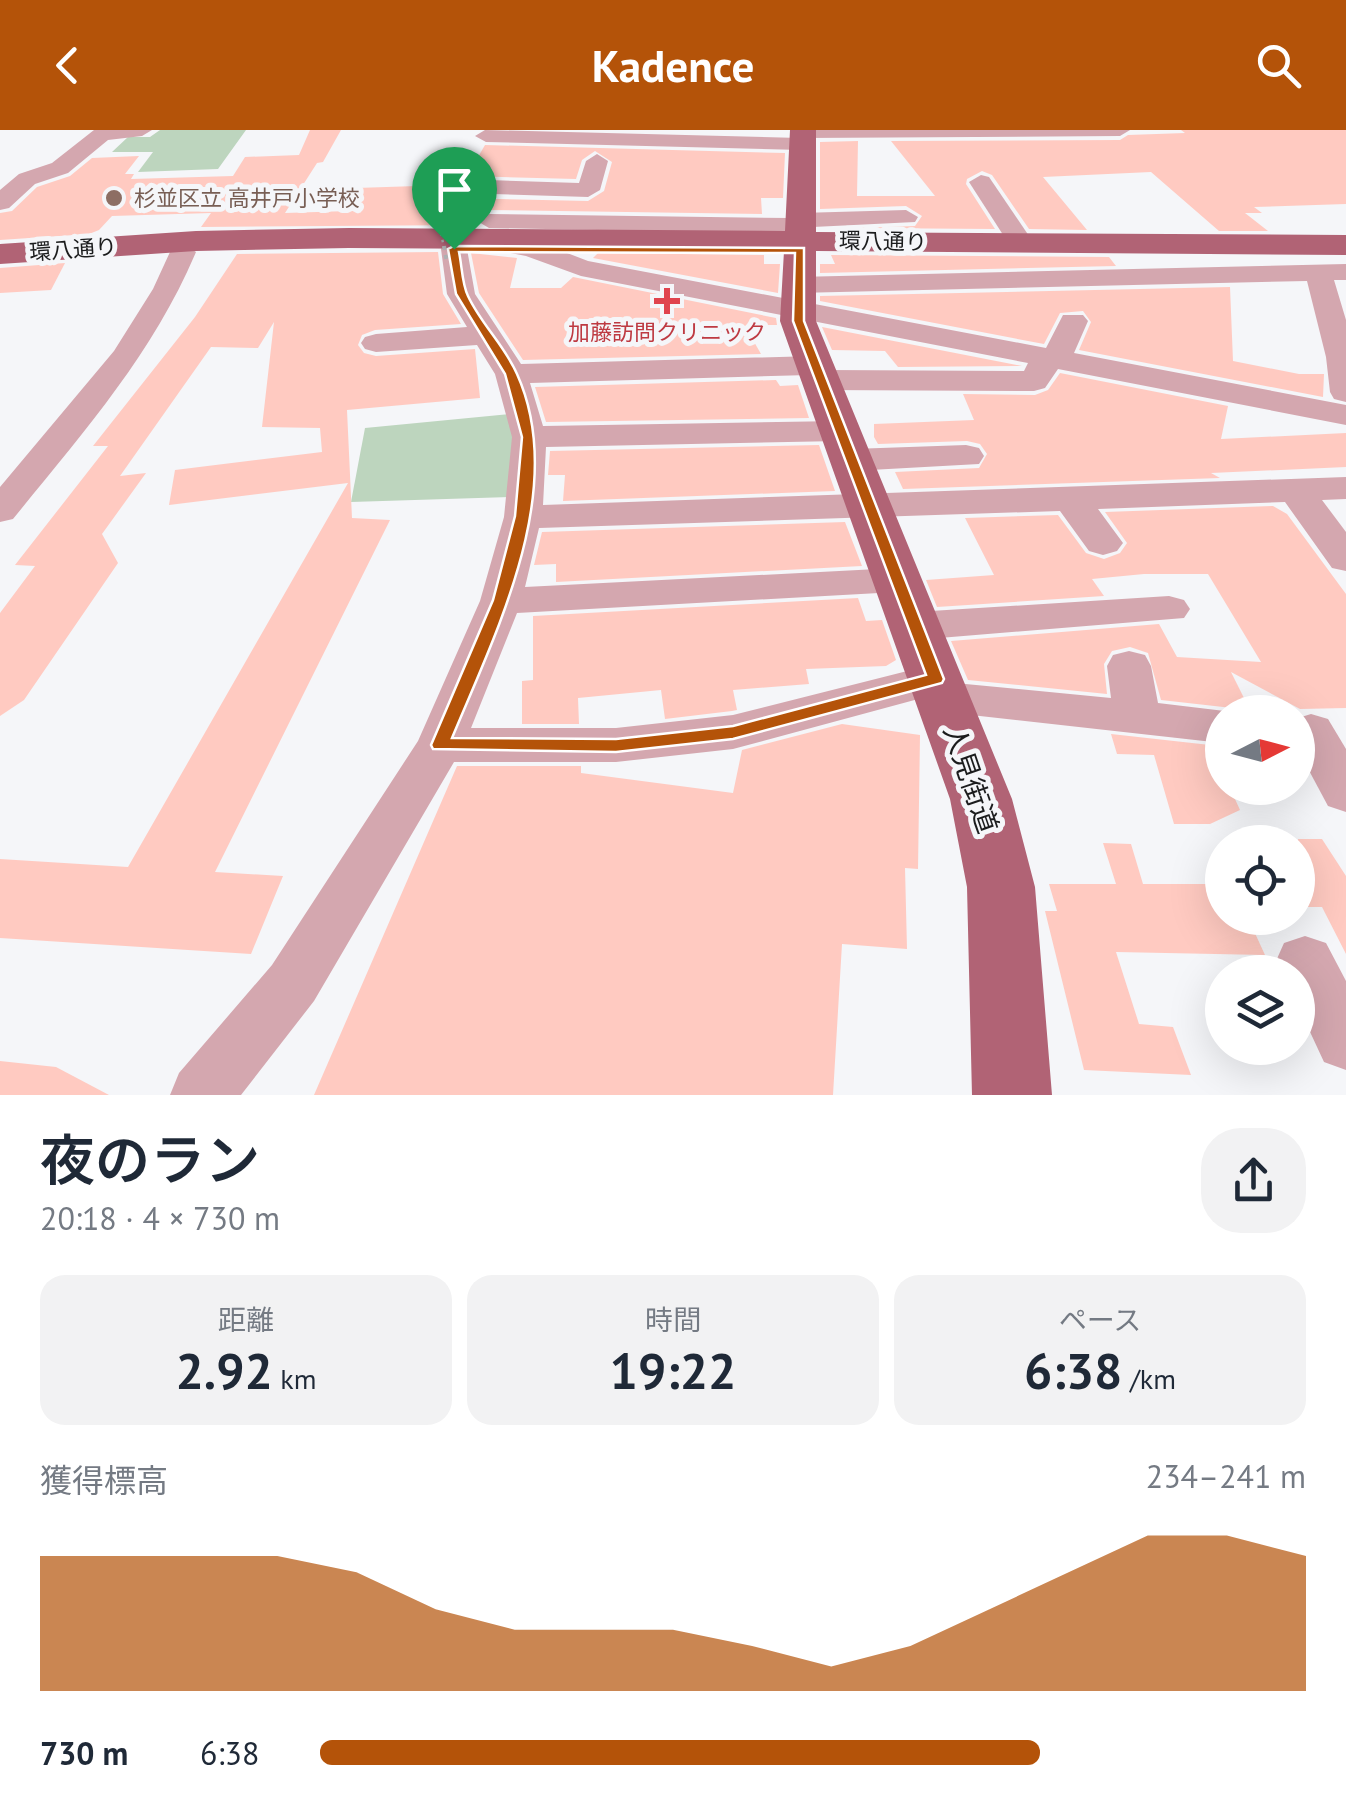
<!DOCTYPE html>
<html lang="ja">
<head>
<meta charset="utf-8">
<style>
  :root { --surface:#fff; --page:#f2f2f3; --text:#1f2937; --muted:#747a83; --accent:#b45309 }
  body { margin:0; font-family:"PT Sans","Noto Sans JP",sans-serif; background:var(--page); color:var(--text); height:100vh; display:flex; flex-direction:column; font-size:38px; white-space:nowrap }
  * { box-sizing:border-box; margin:0 }
  p { font-size:32px; color:var(--muted) }
  .icon { flex:none; width:55px; height:55px; fill:none; stroke:currentColor; stroke-width:2; stroke-linecap:round; stroke-linejoin:round }
  .map { position:relative; height:965px; overflow:hidden }
  .details { display:flex; flex-direction:column; background:var(--surface); flex:1 }
  .details>* { flex:none }
  .needle { width:65px; rotate:84deg }
  .controls { position:absolute; left:1205px; top:565px; display:grid; gap:20px }
  .controls a { display:grid; place-items:center; width:110px; height:110px; border-radius:50%; background:var(--surface); box-shadow:0 10px 40px #0002; font-size:50px }
  .pin { position:absolute; display:grid; place-items:center; width:85px; height:85px; color:#fff; margin:-102px -42px; border-radius:50% 50% 50% 0; rotate:-45deg; box-shadow:0 0 10px #0007 }
  .pin .icon { rotate:45deg }
  .round { display:grid; place-items:center; flex:none; width:105px; height:105px; border-radius:40px; background:var(--page) }
  .head { display:flex; align-items:center; justify-content:space-between; height:170px; padding:0 40px }
  h1 { font-size:55px; font-weight:600; line-height:75px }
  .metrics { display:grid; grid-template-columns:repeat(3,1fr); gap:15px; height:170px; padding:10px 40px }
  .metrics div { display:grid; align-content:center; border-radius:25px; background:var(--page); text-align:center }
  .metrics b { font-size:50px; font-weight:600 }
  .metrics small { font-size:28px; font-weight:400 }
  .metrics p { font-size:28px }
  .chart { height:280px; padding:20px 40px }
  .chart p { display:flex; justify-content:space-between }
  .chart svg { width:100%; height:180px; margin-top:10px; fill:var(--accent); opacity:.7 }
  ul { padding:0 40px; list-style:none; font-size:32px }
  li { display:grid; grid-template-columns:160px 120px 1fr; align-items:center; height:75px }
  li i { height:25px; border-radius:12px; background:var(--accent) }
  header { display:flex; justify-content:space-between; align-items:center; height:130px; padding:0 40px; background:var(--accent); color:#fff; font-size:45px; font-weight:600 }
  .map>svg:first-child { display:block }
  .green { fill:#bdd5be }
  .building { fill:#ffcac1 }
  .lines { fill:none; stroke-linecap:round; stroke-linejoin:round }
  .minor { fill:#d4a7af; fill-rule:evenodd }
  .major { fill:#b16375; fill-rule:evenodd }
  .path-bridge-far1 { stroke:#afb0b2; stroke-width:2.5; stroke-dasharray:2.5 4; stroke-linecap:butt }
  .path-bridge { stroke:#afb0b2; stroke-width:4; stroke-dasharray:4 5; stroke-linecap:butt }
  .route { fill:#b45309; stroke:#fff; stroke-width:2.5; fill-rule:evenodd }
  .education-dot { fill:#8d6e63; stroke:#f5f6f9; stroke-width:4 }
  .health-dot { fill:#e0444e; stroke:#f5f6f9; stroke-width:4 }
  .labels { text-anchor:middle; stroke-width:10; stroke-linejoin:round; paint-order:stroke }
  .far-education-label { font-size:22px; fill:#785e54; stroke:#f5f6f9; text-anchor:start }
  .far-street-label { font-size:22px; fill:#1b1c1d; stroke:#f5f6f9 }
  .far-health-label { font-size:22px; fill:#be3a42; stroke:#f5f6f9 }
  .street-label { font-size:28px; fill:#1b1c1d; stroke:#f5f6f9 }
</style>
</head>
<body>
<header><svg class="icon" aria-label="back" viewBox="0 0 24 24"><path d="M15 5l-7 7 7 7"/></svg>Kadence<svg class="icon" aria-label="search" viewBox="0 0 24 24"><circle cx="10" cy="10" r="6"/><path d="M15 15l6 6"/></svg></header>
<div class="map">
<svg width="1346" height="965" viewBox="0 0 1346 965">
  <rect width="100%" height="100%" fill="#f5f6f9"/>
  <!-- green -->
  <g class="green">
    <path d="M 160,0 L 246,0 L 218,39 L 138,42 L 153,22 L 112,22 L 128,7 L 150,7 Z"/>
    <path d="M 510,284 L 517,308 L 511,367 L 351,372 L 365,298 Z"/>
  </g>
  <!-- building -->
  <g class="building">
    <path d="M 310,0 L 341,0 L 323,32 L 317,33 L 285,83 L 349,81 L 356,58 L 417,56 L 416,67 L 588,71 L 604,61 L 612,32 L 595,21 L 582,30 L 576,49 L 467,46 L 485,15 L 785,23 L 783,68 L 761,68 L 762,84 L 489,80 L 475,88 L 477,95 L 201,97 L 211,83 L 112,86 L 99,100 L 89,104 L 0,110 L 0,83 L 12,81 L 37,57 L 70,46 L 92,28 L 139,26 L 125,44 L 134,44 L 131,49 L 233,46 L 245,27 L 299,25 Z"/>
    <path d="M 1181,0 L 1346,0 L 1346,74 L 1254,77 L 1262,83 L 1245,83 L 1268,101 L 1219,101 L 1151,42 L 1043,47 L 1087,100 L 1029,99 L 992,45 L 982,41 L 967,49 L 966,54 L 995,99 L 859,98 L 915,96 L 922,86 L 906,76 L 820,79 L 820,12 L 858,11 L 857,66 L 935,66 L 891,11 L 1120,10 L 1128,5 L 1185,3 Z"/>
    <path d="M 438,122 L 443,164 L 461,194 L 375,200 L 362,205 L 358,215 L 364,223 L 376,226 L 475,219 L 480,268 L 347,280 L 352,388 L 390,390 L 215,742 L 283,746 L 251,824 L 0,808 L 0,729 L 128,737 L 348,353 L 169,375 L 175,340 L 322,322 L 320,298 L 262,297 L 274,192 L 258,218 L 211,217 L 120,346 L 146,343 L 102,404 L 118,433 L 24,570 L 0,586 L 0,483 L 35,436 L 15,435 L 108,316 L 93,316 L 195,187 L 237,124 Z"/>
    <path d="M 471,123 L 517,128 L 510,158 L 561,158 L 573,147 L 776,188 L 777,195 L 759,195 L 761,203 L 749,203 L 761,224 L 523,230 L 479,163 Z"/>
    <path d="M 598,123 L 764,125 L 764,134 L 780,134 L 778,163 L 593,128 Z"/>
    <path d="M 831,125 L 1109,127 L 1116,136 L 820,143 L 820,134 L 835,134 Z"/>
    <path d="M 65,133 L 51,160 L 0,163 L 0,138 Z"/>
    <path d="M 1230,157 L 1233,231 L 1299,244 L 1324,244 L 1323,267 L 1079,220 L 1091,192 L 1083,181 L 1060,183 L 1044,214 L 820,171 L 820,166 Z"/>
    <path d="M 822,197 L 1022,236 L 898,237 L 885,221 L 832,220 Z"/>
    <path d="M 1060,243 L 1228,276 L 1221,309 L 1346,303 L 1346,337 L 1211,343 L 1220,348 L 903,359 L 895,342 L 979,338 L 987,324 L 980,314 L 967,311 L 878,314 L 874,307 L 874,294 L 974,290 L 963,264 L 1035,265 L 1048,260 Z"/>
    <path d="M 776,250 L 780,256 L 798,255 L 809,288 L 546,292 L 535,257 Z"/>
    <path d="M 819,315 L 835,361 L 563,371 L 565,345 L 548,345 L 550,321 Z"/>
    <path d="M 1273,376 L 1287,384 L 1346,464 L 1346,578 L 1300,579 L 1231,542 L 1250,580 L 1161,570 L 1148,523 L 1130,517 L 1112,521 L 1104,534 L 1107,564 L 968,550 L 951,511 L 1159,494 L 1177,527 L 1261,532 L 1208,444 L 1144,444 L 1092,449 L 1104,466 L 937,477 L 926,450 L 994,445 L 965,388 L 1058,385 L 1086,423 L 1104,429 L 1120,423 L 1127,413 L 1105,382 Z"/>
    <path d="M 845,392 L 862,436 L 556,452 L 556,434 L 534,435 L 542,402 Z"/>
    <path d="M 858,468 L 866,491 L 882,490 L 896,530 L 886,536 L 806,539 L 809,554 L 733,560 L 737,580 L 732,581 L 665,589 L 661,560 L 578,568 L 579,594 L 522,594 L 522,551 L 533,550 L 533,486 Z"/>
    <path d="M 842,594 L 920,605 L 918,739 L 905,738 L 907,819 L 842,814 L 833,965 L 314,965 L 457,636 L 581,636 L 581,643 L 733,663 L 742,620 Z"/>
    <path d="M 1111,604 L 1210,615 L 1222,640 L 1222,658 L 1230,658 L 1240,680 L 1210,694 L 1174,694 L 1154,625 L 1117,624 Z"/>
    <path d="M 1298,709 L 1322,709 L 1346,746 L 1346,824 L 1322,777 L 1307,777 L 1298,768 Z"/>
    <path d="M 1103,713 L 1131,714 L 1143,754 L 1222,754 L 1222,788 L 1248,788 L 1265,825 L 1116,822 L 1139,894 L 1173,897 L 1191,945 L 1084,940 L 1045,781 L 1057,781 L 1049,754 L 1116,754 Z"/>
    <path d="M 0,931 L 56,937 L 109,965 L 0,965 Z"/>
  </g>
  <g class="lines">
    <!-- minor -->
    <g class="minor">
      <path d="M 94,0 L 152,0 L 142,6 L 108,10 L 68,43 L 35,54 L 9,78 L 0,80 L 0,60 L 19,44 L 52,33 Z"/>
      <path d="M 485,0 L 800,8 L 794,0 L 1130,0 L 1120,6 L 804,8 L 812,14 L 801,20 L 486,12 L 475,6 Z"/>
      <path d="M 597,24 L 608,31 L 600,60 L 588,67 L 459,63 L 447,56 L 459,49 L 579,53 L 586,31 Z"/>
      <path d="M 981,45 L 989,47 L 1029,106 L 1025,111 L 1016,114 L 1007,111 L 969,52 Z"/>
      <path d="M 906,80 L 918,87 L 915,92 L 813,97 L 801,104 L 489,98 L 477,91 L 489,84 L 789,88 L 800,83 Z"/>
      <path d="M 479,102 L 541,113 L 588,131 L 1046,218 L 1063,185 L 1083,185 L 1088,191 L 1074,223 L 1346,275 L 1346,295 L 1058,239 L 1045,258 L 1034,261 L 821,260 L 810,257 L 805,250 L 809,245 L 530,253 L 543,296 L 840,291 L 852,294 L 857,301 L 852,308 L 840,311 L 546,317 L 543,375 L 1346,347 L 1346,369 L 1322,370 L 1346,402 L 1346,441 L 1332,438 L 1285,372 L 1098,379 L 1123,413 L 1117,421 L 1103,425 L 1089,421 L 1060,381 L 539,398 L 525,457 L 897,438 L 912,441 L 918,450 L 912,459 L 897,462 L 517,483 L 471,598 L 616,598 L 733,585 L 935,534 L 951,538 L 958,549 L 955,553 L 1111,568 L 1107,536 L 1113,525 L 1129,521 L 1145,525 L 1151,536 L 1158,573 L 1233,582 L 1222,582 L 1222,613 L 962,584 L 944,586 L 928,581 L 922,568 L 733,619 L 616,632 L 454,632 L 314,871 L 241,965 L 170,965 L 179,943 L 272,835 L 418,611 L 480,471 L 504,387 L 512,307 L 495,244 L 477,215 L 376,222 L 365,219 L 361,213 L 365,207 L 376,204 L 467,197 L 447,164 L 441,119 L 445,113 L 463,113 L 467,119 L 475,164 L 521,234 L 814,226 L 825,228 L 830,235 L 826,240 L 1024,241 L 1028,233 L 581,146 L 526,126 L 470,115 L 466,110 L 470,105 Z"/>
      <path d="M 183,114 L 196,122 C 153,224 82,304 13,389 L 0,392 L 0,357 L 114,221 L 153,159 L 170,122 Z"/>
      <path d="M 1346,134 L 1346,150 L 1334,150 L 1346,190 L 1346,272 L 1334,269 L 1330,262 L 1326,227 L 1307,151 L 797,163 L 783,155 L 797,147 Z"/>
      <path d="M 966,315 L 979,318 L 984,326 L 979,334 L 852,341 L 839,338 L 834,330 L 839,322 L 852,319 Z"/>
      <path d="M 1169,466 L 1184,470 L 1190,479 L 1184,488 L 915,510 L 900,506 L 893,496 L 900,486 L 915,482 Z"/>
      <path d="M 1311,584 L 1328,589 L 1346,619 L 1346,682 L 1328,676 L 1298,620 L 1298,588 Z"/>
      <path d="M 1305,806 L 1326,813 L 1346,851 L 1346,940 L 1324,932 L 1298,876 L 1298,842 L 1281,842 L 1276,831 L 1284,813 Z"/>
    </g>
    <!-- major -->
    <path class="major" d="M 790,0 L 816,0 L 816,102 L 1346,105 L 1346,125 L 816,121 L 816,191 L 1012,669 L 1035,757 L 1052,965 L 972,965 L 967,757 L 950,669 L 780,191 L 784,121 L 349,118 L 196,121 L 0,134 L 0,114 L 196,101 L 349,98 L 785,101 Z"/>
    <!-- path-bridge-far1 -->
    <path class="path-bridge-far1" d="M 440,97 L 444,118"/>
    <!-- path-bridge -->
    <path class="path-bridge" d="M 444,116 L 447,133"/>
  </g>
  <!-- route -->
  <path class="route" d="M 454,116 L 804,118 L 804,191 L 944,549 L 942,553 L 733,609 L 616,622 L 433,619 L 431,615 L 493,470 L 515,386 L 522,307 L 505,244 L 456,164 L 448,119 ZM 459,122 L 795,123 L 793,191 L 926,545 L 733,596 L 616,609 L 452,608 C 496,502 569,359 517,244 C 505,216 481,194 468,166 C 462,154 462,136 459,122 Z"/>
  <!-- markers -->
  <circle class="education-dot" cx="114" cy="68" r="10"/>
  <path class="health-dot" d="M662 156h10v10h10v10h-10v10h-10v-10h-10v-10h10z"/>
  <g class="labels">
    <!-- far-education labels -->
    <g class="far-education-label">
      <text x="134" y="76">杉並区立 高井戸小学校</text>
    </g>
    <!-- far-street labels -->
    <g class="far-street-label">
      <text transform="translate(883 111) rotate(1)" y="8">環八通り</text>
      <text transform="translate(73 119) rotate(-4)" y="8">環八通り</text>
    </g>
    <!-- far-health labels -->
    <g class="far-health-label">
      <text x="667" y="210">加藤訪問クリニック</text>
    </g>
    <!-- street labels -->
    <g class="street-label">
      <text transform="translate(971 649) rotate(71)" y="10">人見街道</text>
    </g>
  </g>
</svg>
<div class="controls">
<a><svg class="needle" viewBox="-14 -14 28 28"><path d="M0-13l5 13h-10z" fill="#e53935"/><path d="M0 13l5-13h-10z" fill="#747a83"/></svg></a>
<a><svg class="icon" aria-label="locate" viewBox="0 0 24 24"><circle cx="12" cy="12" r="6"/><path d="M12 2v4M12 18v4M2 12h4M18 12h4"/></svg></a>
<a><svg class="icon" aria-label="layers" viewBox="0 0 24 24"><path d="M12 4l9 5-9 5-9-5zM3 14l9 5 9-5"/></svg></a>
</div>
<div class="pin" style="left:454px;top:119px;background:#1e9e55"><svg class="icon" aria-label="arrive" viewBox="0 0 24 24"><path d="M6 21V4h12l-3 4 3 4H6"/></svg></div>
</div>
<section class="details">
<div class="head"><div><h1>夜のラン</h1><p>20:18 · 4 × 730 m</p></div><a class="round"><svg class="icon" aria-label="share" viewBox="0 0 24 24"><path d="M12 15V3M7 8l5-5 5 5M5 13v7h14v-7"/></svg></a></div>
<div class="metrics">
<div><p>距離</p><b>2.92<small> km</small></b></div>
<div><p>時間</p><b>19:22</b></div>
<div><p>ペース</p><b>6:38<small> /km</small></b></div>
</div>
<div class="chart"><p><span>獲得標高</span>234–241 m</p>
<svg viewBox="0 0 160 44" preserveAspectRatio="none"><path d="M0 44V11L10 11L20 11L30 11L40 15L50 24L60 29L70 29L80 29L90 33L100 38L110 33L120 24L130 15L140 6L150 6L160 11V44z"/></svg>
</div>
<ul>
<li><b>730 m</b>6:38<i style="width:73%"></i></li>
</ul>
</section>
</body>
</html>
